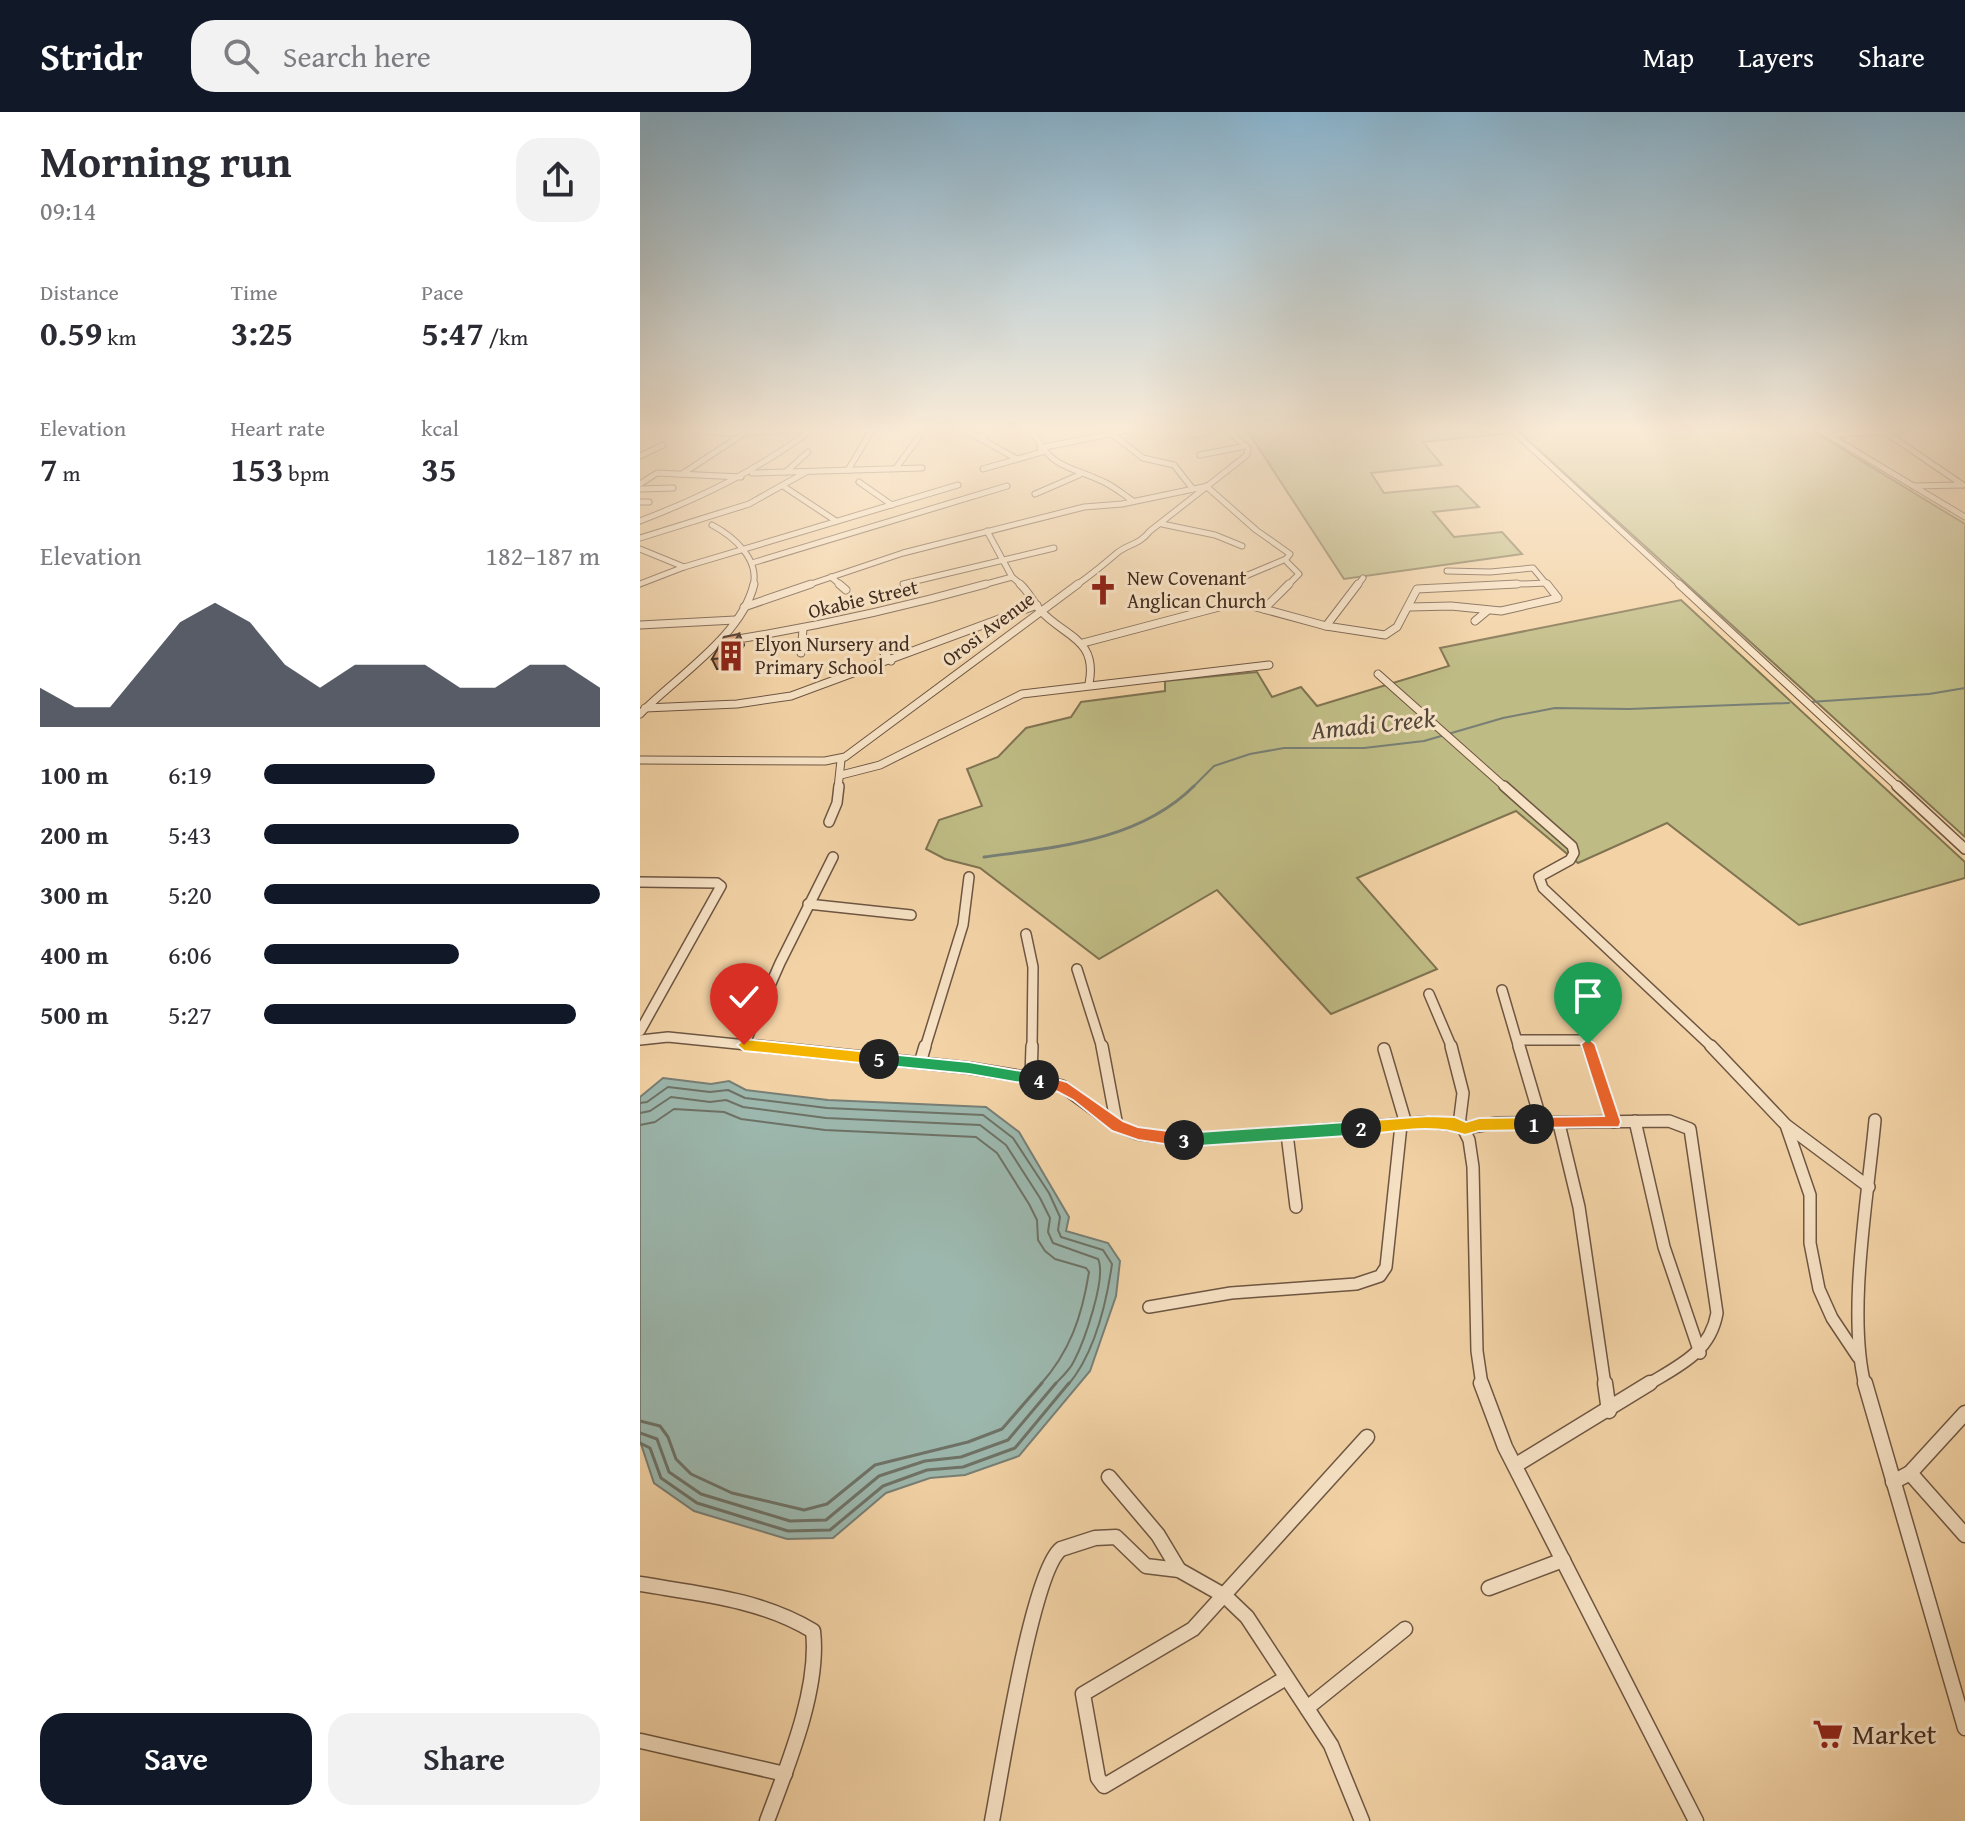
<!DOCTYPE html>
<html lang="en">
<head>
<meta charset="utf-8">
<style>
  :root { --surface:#fff; --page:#f2f2f3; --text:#2b2b33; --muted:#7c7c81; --accent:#111827 }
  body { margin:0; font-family:"Gentium Book Plus",serif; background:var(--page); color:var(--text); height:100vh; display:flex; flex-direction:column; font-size:30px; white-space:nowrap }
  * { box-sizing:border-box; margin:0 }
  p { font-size:26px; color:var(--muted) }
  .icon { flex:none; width:44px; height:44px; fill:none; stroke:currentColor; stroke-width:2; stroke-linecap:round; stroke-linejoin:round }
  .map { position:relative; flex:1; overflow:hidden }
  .sheet { display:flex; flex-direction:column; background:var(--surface); width:640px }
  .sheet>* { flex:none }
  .pin { position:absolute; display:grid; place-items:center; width:68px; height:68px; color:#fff; margin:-82px -34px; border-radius:50% 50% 50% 0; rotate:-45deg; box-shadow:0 0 8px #0007 }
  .pin .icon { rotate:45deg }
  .km { position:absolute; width:40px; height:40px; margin:-20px; border-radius:50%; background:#222; color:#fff; font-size:22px; line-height:40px; text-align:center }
  .round { display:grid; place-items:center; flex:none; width:84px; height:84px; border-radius:24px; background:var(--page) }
  .head { display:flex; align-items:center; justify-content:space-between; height:136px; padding:0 40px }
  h1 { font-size:44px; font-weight:700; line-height:60px }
  .figures { display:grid; grid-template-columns:repeat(3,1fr); gap:12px; height:136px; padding:8px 40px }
  .figures div { display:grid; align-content:center }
  .figures b { font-size:34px; font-weight:700 }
  .figures small { font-size:22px; font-weight:400 }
  .figures p { font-size:22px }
  .chart { height:224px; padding:16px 40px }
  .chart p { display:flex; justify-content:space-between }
  .chart svg { width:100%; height:144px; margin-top:8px; fill:var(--accent); opacity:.7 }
  .cta { display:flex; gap:16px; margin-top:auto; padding:16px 40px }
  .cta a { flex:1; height:92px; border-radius:24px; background:var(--accent); color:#fff; font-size:32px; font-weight:700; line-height:92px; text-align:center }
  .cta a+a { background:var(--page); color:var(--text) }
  ul { padding:0 40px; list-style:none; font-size:26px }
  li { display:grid; grid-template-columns:128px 96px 1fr; align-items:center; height:60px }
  li i { height:20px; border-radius:10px; background:var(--accent) }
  header { display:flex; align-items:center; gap:48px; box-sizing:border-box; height:112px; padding:0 40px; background:var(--accent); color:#fff }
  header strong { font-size:38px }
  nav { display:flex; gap:44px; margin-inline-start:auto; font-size:28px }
  .search { width:560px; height:72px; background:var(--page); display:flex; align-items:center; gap:20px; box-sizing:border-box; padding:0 28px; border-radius:24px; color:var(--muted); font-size:30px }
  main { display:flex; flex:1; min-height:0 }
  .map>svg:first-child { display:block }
  .green { fill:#bfbb84; stroke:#807452; stroke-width:2 }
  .water { fill:#9cb7ad; stroke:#787f75; stroke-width:2 }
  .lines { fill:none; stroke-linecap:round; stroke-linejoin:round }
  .shore-far1 { stroke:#6e7266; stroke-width:2 }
  .shore { stroke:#6e7266; stroke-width:3 }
  .stream-far1 { stroke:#787f75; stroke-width:2 }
  .stream { stroke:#787f75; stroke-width:3 }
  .street-far4-casing { stroke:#6e5642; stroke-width:7 }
  .street-far3-casing { stroke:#6e5642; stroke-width:9 }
  .street-far2-casing { stroke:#6e5642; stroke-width:12 }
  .street-far1-casing { stroke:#6e5642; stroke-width:14 }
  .street-casing { stroke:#6e5642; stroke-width:17 }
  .street-far4 { stroke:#f7e2c5; stroke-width:5 }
  .street-far3 { stroke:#f7e2c5; stroke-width:7 }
  .street-far2 { stroke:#f7e2c5; stroke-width:9 }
  .street-far1 { stroke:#f7e2c5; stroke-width:11 }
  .street { stroke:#f7e2c5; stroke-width:14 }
  .wall { fill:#c28a66; stroke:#412c20; stroke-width:2 }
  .shaded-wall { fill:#9e7053; stroke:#412c20; stroke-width:2 }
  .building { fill:#e2a077; stroke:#412c20; stroke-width:2 }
  .split-1 { fill:#f0652b; stroke:#fff; stroke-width:2 }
  .split-2 { fill:#f5b400; stroke:#fff; stroke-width:2 }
  .split-3 { fill:#22a559; stroke:#fff; stroke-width:2 }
  .split-4 { fill:#f0652b; stroke:#fff; stroke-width:2 }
  .split-5 { fill:#22a559; stroke:#fff; stroke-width:2 }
  .split-6 { fill:#f5b400; stroke:#fff; stroke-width:2 }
  .labels { text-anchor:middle; stroke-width:6; stroke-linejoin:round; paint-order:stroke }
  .far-poi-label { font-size:20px; fill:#412c20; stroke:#f7e2c5; text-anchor:start }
  .far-street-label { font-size:20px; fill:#412c20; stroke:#f7e2c5 }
  .water-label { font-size:26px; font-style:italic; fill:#53483c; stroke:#f7e2c5 }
  .near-poi-label { font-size:28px; fill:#412c20; stroke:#f7e2c5; text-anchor:start }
</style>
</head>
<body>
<header>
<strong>Stridr</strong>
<div class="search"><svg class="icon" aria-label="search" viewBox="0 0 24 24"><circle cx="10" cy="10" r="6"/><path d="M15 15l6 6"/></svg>Search here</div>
<nav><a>Map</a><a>Layers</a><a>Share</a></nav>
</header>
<main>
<section class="sheet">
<div class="head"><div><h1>Morning run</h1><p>09:14</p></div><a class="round"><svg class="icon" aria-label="share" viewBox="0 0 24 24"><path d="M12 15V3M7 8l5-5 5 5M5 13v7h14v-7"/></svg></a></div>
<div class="figures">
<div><p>Distance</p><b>0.59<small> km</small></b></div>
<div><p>Time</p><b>3:25</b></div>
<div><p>Pace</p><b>5:47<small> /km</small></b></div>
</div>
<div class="figures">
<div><p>Elevation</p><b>7<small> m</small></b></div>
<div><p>Heart rate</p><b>153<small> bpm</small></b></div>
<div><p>kcal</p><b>35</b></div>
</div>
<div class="chart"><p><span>Elevation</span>182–187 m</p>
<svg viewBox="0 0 160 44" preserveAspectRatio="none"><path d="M0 44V32L10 38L20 38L30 25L40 12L50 6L60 12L70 25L80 32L90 25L100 25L110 25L120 32L130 32L140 25L150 25L160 32V44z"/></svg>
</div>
<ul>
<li><b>100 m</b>6:19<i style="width:51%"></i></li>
<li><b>200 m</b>5:43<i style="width:76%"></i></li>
<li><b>300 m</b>5:20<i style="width:100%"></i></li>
<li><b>400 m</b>6:06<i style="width:58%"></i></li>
<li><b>500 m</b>5:27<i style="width:93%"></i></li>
</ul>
<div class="cta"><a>Save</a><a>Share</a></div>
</section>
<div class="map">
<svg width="1325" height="1709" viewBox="0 0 1325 1709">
  <rect width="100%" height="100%" fill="#f3d3a6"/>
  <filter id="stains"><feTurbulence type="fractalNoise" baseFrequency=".0025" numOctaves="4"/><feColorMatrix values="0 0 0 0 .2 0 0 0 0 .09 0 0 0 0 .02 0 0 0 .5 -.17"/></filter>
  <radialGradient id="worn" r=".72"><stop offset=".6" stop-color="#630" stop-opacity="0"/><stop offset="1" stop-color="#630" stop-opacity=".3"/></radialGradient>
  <!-- green -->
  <g class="green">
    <path d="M 607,318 L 867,318 L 871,321 L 783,330 L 802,353 L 731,361 L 744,381 L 818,374 L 839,395 L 793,400 L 814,425 L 862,420 L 882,442 L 704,467 Z"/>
    <path d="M 877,318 L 1171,318 L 1325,412 L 1325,725 Z"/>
    <path d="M 1041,488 L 1325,750 L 1325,766 L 1159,813 L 1027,711 L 938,751 L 876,699 L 717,766 L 797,857 L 691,902 L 577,778 L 459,847 L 340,756 L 305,747 L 286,737 L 299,708 L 342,694 L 327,657 L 358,645 L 386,616 L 431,605 L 441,590 L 525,579 L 525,569 L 617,560 L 632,585 L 661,575 L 677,594 L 809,554 L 800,536 Z"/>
  </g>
  <!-- water -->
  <path class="water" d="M 23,966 L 71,972 L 89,969 L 106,978 L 188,988 L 346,995 L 379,1020 L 429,1105 L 426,1119 L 468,1131 L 480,1149 L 476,1184 L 450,1259 L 379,1344 L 325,1363 L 290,1366 L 246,1381 L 193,1426 L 147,1427 L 54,1399 L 14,1371 L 0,1329 L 0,985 Z"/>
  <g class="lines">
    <!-- shore-far1 -->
    <g class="shore-far1">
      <path d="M 0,991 L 7,990 L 28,975 L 70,980 L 88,978 L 105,986 L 187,996 L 343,1003 L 373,1026 L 409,1081 L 420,1105 L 418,1118 L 421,1125 L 463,1138 L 472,1152 C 466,1194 455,1241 428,1273"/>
      <path d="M 0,1001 L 10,999 L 31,985 L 70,990 L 86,988 L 103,995 L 186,1006 L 340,1013 L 366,1033 L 400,1086 L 410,1106 L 408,1120 L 413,1131 L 458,1147 C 467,1165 444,1230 434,1249 C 430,1258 421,1266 414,1273"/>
      <path d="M 0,1013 L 15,1010 L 34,997 L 84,1000 L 101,1007 L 185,1018 L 336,1025 L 357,1041 L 389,1092 L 397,1108 L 398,1128 L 405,1139 L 415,1147 L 446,1156 L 449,1160 C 442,1204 430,1240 400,1273"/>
    </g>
    <!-- shore -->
    <g class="shore">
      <path d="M 0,1309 L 20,1314 L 28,1325 L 36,1347 L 51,1362 L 92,1381 L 164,1398 L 187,1392 L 235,1353 L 328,1330 L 362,1317 L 402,1271"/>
      <path d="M 0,1321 L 17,1327 L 29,1360 L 61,1382 L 150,1409 L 186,1408 L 239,1364 L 285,1349 L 321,1345 L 368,1328 L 416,1271"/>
      <path d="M 0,1331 L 10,1336 L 21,1366 L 57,1391 L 148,1419 L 190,1418 L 243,1374 L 287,1358 L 323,1355 L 375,1336 L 429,1271"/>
    </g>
    <!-- stream-far1 -->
    <g class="stream-far1">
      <path d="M 1170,590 L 1289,582 L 1325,576"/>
      <path d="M 552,676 L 574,654 L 610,642 L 644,636 L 724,636 L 784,629 L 863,606 L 915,596 L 989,597 L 1149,591"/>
    </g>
    <!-- stream -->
    <path class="stream" d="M 344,745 C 417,735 499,729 554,674"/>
    <!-- street-far4 casing -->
    <g class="street-far4-casing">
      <g id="street-far4">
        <path d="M 52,318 L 87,321 L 155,318"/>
        <path d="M 325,318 L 377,347"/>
        <path d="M 392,318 C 412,359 430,353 466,371 C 476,376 484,383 493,389"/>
        <path d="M 872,318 L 1041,474"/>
        <path d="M 1180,318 L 1325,405"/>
        <path d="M 1245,320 L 1323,373"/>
        <path d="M 472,322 L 503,346 L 534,353 L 552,376"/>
        <path d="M 553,323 L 573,318"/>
        <path d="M 1189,323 L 1260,318"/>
        <path d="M 338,325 L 363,318"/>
        <path d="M 400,336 L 489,318"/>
        <path d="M 560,343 L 606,334"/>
        <path d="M 0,344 L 23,333"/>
        <path d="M 256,356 L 279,325"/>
        <path d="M 343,357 L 402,340"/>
        <path d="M 208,358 L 232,318"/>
        <path d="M 146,360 L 168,340"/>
        <path d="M 112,361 L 282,356"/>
        <path d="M 42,362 L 103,322"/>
        <path d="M 219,370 L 252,393"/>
        <path d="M 0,372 L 17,361 L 101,365"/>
        <path d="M 143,374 L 196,409"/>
        <path d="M 566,374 L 616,418 L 650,442 L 646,447 L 596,468"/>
        <path d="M 1273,374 L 1322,373"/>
        <path d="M 0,377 L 33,376"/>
        <path d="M 395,382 L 439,363"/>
        <path d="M 0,390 L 9,390"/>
        <path d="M 0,409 C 62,385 118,358 171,318"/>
        <path d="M 522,412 L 575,423 L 602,434"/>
        <path d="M 72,413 C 93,424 120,447 113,474"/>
        <path d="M 347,419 L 372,465 L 383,474"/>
        <path d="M 0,426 L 109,392 L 166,360"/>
        <path d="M 0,437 L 44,455"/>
        <path d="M 112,451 L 367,374"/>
        <path d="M 807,459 L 850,460 L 893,456 L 908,474"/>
        <path d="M 191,465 L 202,474"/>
        <path d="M 0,472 L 44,455 L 318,373"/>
        <path d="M 263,472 L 414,436"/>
        <path d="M 165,474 L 263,441 L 444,395 L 482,392 L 563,375"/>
        <path d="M 339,474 L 372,465"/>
        <path d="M 435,474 C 450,464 463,453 477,441 C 489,431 498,434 510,419 L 607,343 L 608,336 L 587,318"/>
        <path d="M 647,474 L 659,462 L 647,450"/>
        <path d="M 717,474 L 723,466"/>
        <path d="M 834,474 L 907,471"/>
      </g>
    </g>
    <!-- street-far3 casing -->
    <g class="street-far3-casing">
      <g id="street-far3">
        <path d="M 199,472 L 206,478"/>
        <path d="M 380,472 C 389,480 392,489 400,498 C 424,525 458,526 449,572"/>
        <path d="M 1039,472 L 1259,676"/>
        <path d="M 104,495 L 171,472"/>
        <path d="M 770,495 L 811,494 L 861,499 L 918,486 L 907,472"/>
        <path d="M 624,497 L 649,472"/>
        <path d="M 835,509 L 847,499"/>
        <path d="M 0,513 L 95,508"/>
        <path d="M 686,514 L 718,472"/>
        <path d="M 79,530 C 170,516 257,497 346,472"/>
        <path d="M 443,531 L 598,490 L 686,514 L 745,523 L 757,515 L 777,477 L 877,472"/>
        <path d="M 241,537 L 251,549"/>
        <path d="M 161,541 L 163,517"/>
        <path d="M 738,562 L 866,676"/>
        <path d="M 5,596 L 97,592 L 151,584 L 397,493"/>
        <path d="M 0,602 C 36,565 102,524 114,472"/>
        <path d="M 0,648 L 185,649 L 205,645 L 438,472"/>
        <path d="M 201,663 L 240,653 L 382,582 L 629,553"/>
        <path d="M 198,676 L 201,648"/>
      </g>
    </g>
    <!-- street-far2 casing -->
    <g class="street-far2-casing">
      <g id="street-far2">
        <path d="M 864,674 L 932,734 L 934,741 L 930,748 L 899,765 L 903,776 L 1073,936"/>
        <path d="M 1257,674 L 1325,737"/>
        <path d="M 189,710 L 197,691 L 199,674"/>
        <path d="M 0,770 L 77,771 L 81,774 L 0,919"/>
        <path d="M 168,792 L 271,803"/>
        <path d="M 386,822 L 393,855 L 392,936"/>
        <path d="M 437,857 L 462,936"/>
        <path d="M 862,878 L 879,936"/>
        <path d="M 789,882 L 812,936"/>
        <path d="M 0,928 L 28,925 L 137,936"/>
        <path d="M 878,928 L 946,928 L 949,936"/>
        <path d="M 104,933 L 140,851 L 193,745"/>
        <path d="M 285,936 L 323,813 L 329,765"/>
      </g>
    </g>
    <!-- street-far1 casing -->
    <g class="street-far1-casing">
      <g id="street-far1">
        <path d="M 117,934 L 329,956 L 391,966 L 422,974 L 477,1014 L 498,1022 L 544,1028 L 788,1010 L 822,1014 L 829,1028 L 833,1055 L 837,1239 L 842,1273"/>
        <path d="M 462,934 L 477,1014"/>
        <path d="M 811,934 L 823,981 L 819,1013"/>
        <path d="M 879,934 L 902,1012"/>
        <path d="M 948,934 L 974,1010"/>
        <path d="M 1071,934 L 1146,1013 L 1229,1075"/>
        <path d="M 744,937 L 766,1012"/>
        <path d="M 280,951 L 285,934"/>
        <path d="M 391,966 L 392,934"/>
        <path d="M 995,1009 L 1024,1135 L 1060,1241"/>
        <path d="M 919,1012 L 939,1095 L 965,1273"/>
        <path d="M 825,1016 L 857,1011 L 1029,1009 L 1050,1017 L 1077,1201 C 1070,1241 1038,1254 1007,1273"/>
        <path d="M 1147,1016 L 1170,1083 L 1170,1131 L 1179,1177 L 1192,1206 L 1218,1245"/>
        <path d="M 647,1022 L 656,1095"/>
        <path d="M 509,1195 L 591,1181 L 716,1172 L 740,1164 L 746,1155 L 761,1013"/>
        <path d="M 1225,1273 C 1207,1201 1228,1085 1235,1008"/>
      </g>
    </g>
    <!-- street casing -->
    <g class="street-casing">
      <g id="street">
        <path d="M 841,1271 L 865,1335 L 1056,1709"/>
        <path d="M 965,1271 L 969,1299"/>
        <path d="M 1225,1271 L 1325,1616"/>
        <path d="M 876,1353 L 1010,1271"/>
        <path d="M 1270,1361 L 1325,1423"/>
        <path d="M 469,1365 L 518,1423 L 539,1458"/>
        <path d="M 1253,1370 L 1270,1361 L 1325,1301"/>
        <path d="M 0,1472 C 60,1482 120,1487 173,1519 C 180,1577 147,1655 127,1709"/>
        <path d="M 849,1476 L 923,1448"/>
        <path d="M 646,1566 L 464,1674 L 458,1666 L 443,1582 L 553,1517 L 727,1325"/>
        <path d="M 667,1596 L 765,1517"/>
        <path d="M 1,1629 L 145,1662"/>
        <path d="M 352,1709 C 361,1663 392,1459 421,1437 L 455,1426 L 476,1425 L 506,1454 L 539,1458 L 585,1484 L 607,1505 L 691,1633 L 722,1709"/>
      </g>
    </g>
    <!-- street-far4 -->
    <use href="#street-far4" class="street-far4"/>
    <!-- street-far3 -->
    <use href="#street-far3" class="street-far3"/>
    <!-- street-far2 -->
    <use href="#street-far2" class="street-far2"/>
    <!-- street-far1 -->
    <use href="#street-far1" class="street-far1"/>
    <!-- street -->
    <use href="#street" class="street"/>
  </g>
  <!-- wall -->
  <path class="wall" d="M 99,522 L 104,533 L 90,557 L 77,557 L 72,547 Z"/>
  <!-- shaded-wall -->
  <path class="shaded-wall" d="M 99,522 L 104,533 L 90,557 L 85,546 Z"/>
  <!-- building -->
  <path class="building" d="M 99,522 L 85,546 L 72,547 L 84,525 Z"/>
  <!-- sky -->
  <linearGradient id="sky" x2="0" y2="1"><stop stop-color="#89b5d0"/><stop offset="0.57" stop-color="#faebd7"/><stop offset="1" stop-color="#faebd7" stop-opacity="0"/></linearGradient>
  <rect width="1325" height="557" fill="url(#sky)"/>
  <!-- split-1 -->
  <path class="split-1" d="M 948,926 L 955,932 L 981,1010 L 979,1015 L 888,1016 L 888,1007 L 894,1005 L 964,1004 L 941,932 Z"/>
  <!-- split-2 -->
  <path class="split-2" d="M 788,1004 L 815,1005 L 826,1010 L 839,1006 L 894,1005 L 901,1012 L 894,1018 L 839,1019 L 825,1023 C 793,1011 755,1020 721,1023 L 714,1016 L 721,1009 Z"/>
  <!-- split-3 -->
  <path class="split-3" d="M 721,1009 L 729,1016 L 721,1023 L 544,1035 L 537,1028 L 544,1021 Z"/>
  <!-- split-4 -->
  <path class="split-4" d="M 399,962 L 427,970 L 483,1009 L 498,1015 L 544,1021 L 552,1028 L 544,1035 L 498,1028 L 472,1019 L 433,988 L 418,980 L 394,972 L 391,968 Z"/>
  <!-- split-5 -->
  <path class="split-5" d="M 239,941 L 329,950 L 399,962 L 406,968 L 399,974 L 329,962 L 239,953 L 232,947 Z"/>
  <!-- split-6 -->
  <path class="split-6" d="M 104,927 L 239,941 L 246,947 L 239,953 L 104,939 L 97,933 Z"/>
  <!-- icons -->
  <defs>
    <g id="church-bare" transform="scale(2.4)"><path d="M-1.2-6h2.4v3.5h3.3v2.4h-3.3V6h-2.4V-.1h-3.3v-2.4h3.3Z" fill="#8f2418" stroke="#f7e2c5" stroke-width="2.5" paint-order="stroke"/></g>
    <g id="building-bare" transform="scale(2.4)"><path d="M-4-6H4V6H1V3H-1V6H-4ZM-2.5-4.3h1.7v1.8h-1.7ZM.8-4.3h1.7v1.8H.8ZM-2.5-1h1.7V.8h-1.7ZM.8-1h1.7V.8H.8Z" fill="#8f2418" stroke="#f7e2c5" stroke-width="2.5" paint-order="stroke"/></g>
    <g id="supermarket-bare" transform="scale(2.4)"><path d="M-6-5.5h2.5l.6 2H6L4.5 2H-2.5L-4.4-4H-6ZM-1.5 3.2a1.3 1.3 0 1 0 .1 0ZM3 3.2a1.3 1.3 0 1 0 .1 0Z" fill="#8f2418" stroke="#f7e2c5" stroke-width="2.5" paint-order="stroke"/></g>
  </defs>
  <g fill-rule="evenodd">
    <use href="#church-bare" x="463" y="478"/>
    <use href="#building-bare" x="91" y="544"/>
    <use href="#supermarket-bare" x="1188" y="1622"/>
  </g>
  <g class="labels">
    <!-- far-poi labels -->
    <g class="far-poi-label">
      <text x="487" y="473">New Covenant<tspan x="487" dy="23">Anglican Church</tspan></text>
      <text x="115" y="539">Elyon Nursery and<tspan x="115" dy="23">Primary School</tspan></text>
    </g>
    <!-- far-street labels -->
    <g class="far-street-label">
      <text transform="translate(223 487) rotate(-13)" y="7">Okabie Street</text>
      <text transform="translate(348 517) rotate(-37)" y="7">Orosi Avenue</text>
    </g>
    <!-- water labels -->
    <g class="water-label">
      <text transform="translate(733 612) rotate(-6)" y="9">Amadi Creek</text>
    </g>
    <!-- near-poi labels -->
    <g class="near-poi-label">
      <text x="1212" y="1632">Market</text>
    </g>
  </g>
  <rect width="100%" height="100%" filter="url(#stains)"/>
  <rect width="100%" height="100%" fill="url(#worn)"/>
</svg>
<div class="pin" style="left:948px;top:932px;background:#1e9e55"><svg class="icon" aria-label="arrive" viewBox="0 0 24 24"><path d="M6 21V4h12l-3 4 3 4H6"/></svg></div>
<div class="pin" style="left:104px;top:933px;background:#d93025"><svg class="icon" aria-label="check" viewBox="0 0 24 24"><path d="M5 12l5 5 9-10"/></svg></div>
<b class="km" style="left:894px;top:1012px">1</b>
<b class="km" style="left:721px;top:1016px">2</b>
<b class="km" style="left:544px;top:1028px">3</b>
<b class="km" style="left:399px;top:968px">4</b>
<b class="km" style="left:239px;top:947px">5</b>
</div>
</main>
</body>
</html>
